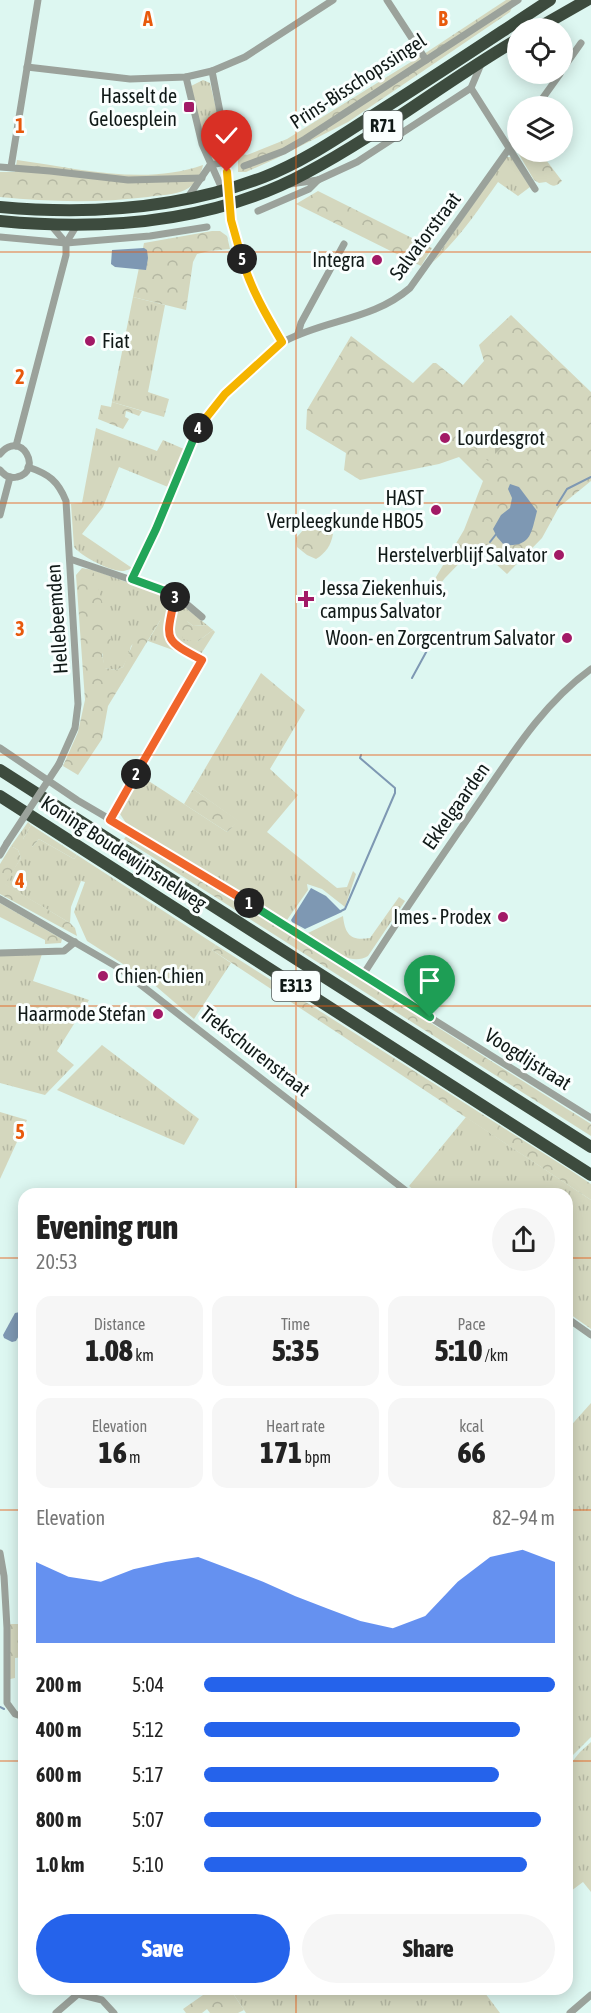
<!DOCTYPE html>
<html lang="en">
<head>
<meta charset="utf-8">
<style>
  :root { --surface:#fff; --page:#f6f6f6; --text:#222; --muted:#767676; --accent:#2563eb }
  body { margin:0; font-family:"Asap Condensed",sans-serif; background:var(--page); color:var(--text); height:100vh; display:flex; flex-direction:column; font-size:22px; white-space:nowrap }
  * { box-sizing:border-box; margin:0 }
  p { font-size:20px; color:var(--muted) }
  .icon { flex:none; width:33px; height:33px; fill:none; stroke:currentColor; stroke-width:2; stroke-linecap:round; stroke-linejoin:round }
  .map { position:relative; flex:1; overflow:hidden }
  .details { position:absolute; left:18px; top:1188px; width:555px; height:807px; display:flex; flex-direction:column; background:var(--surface); border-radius:18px; box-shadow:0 3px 15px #0003 }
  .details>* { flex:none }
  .fabs { position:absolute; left:507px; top:18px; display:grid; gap:12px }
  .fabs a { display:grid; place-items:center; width:66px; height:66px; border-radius:50%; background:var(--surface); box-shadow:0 3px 15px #0003; font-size:30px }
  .pin { position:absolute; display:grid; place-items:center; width:51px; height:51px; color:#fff; margin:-62px -26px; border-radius:50% 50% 50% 0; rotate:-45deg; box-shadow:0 0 6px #0007 }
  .pin .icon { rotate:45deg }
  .km { position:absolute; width:30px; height:30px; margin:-15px; border-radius:50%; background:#222; color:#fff; font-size:16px; line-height:30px; text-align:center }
  .round { display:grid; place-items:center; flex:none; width:63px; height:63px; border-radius:32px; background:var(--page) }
  .head { display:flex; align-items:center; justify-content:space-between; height:102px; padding:0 18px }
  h1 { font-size:33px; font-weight:800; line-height:45px }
  .figures { display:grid; grid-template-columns:repeat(3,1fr); gap:9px; height:102px; padding:6px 18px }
  .figures div { display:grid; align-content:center; border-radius:15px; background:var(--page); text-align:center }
  .figures b { font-size:30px; font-weight:800 }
  .figures small { font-size:16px; font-weight:400 }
  .figures p { font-size:16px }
  .chart { height:168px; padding:12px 18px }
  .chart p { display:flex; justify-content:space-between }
  .chart svg { width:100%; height:108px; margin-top:6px; fill:var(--accent); opacity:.7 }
  .primary-button { display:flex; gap:12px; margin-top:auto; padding:12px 18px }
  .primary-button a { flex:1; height:69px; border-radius:36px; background:var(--accent); color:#fff; font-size:24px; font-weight:800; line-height:69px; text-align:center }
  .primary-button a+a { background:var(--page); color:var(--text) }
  ul { padding:0 18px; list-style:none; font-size:20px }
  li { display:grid; grid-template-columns:96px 72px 1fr; align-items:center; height:45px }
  li i { height:15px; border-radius:8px; background:var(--accent) }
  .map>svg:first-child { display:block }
  .grass { fill:url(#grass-tufts) }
  .forest { fill:url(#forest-crowns) }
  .cemetery { fill:url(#cemetery-stones) }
  .water { fill:#7e98b3 }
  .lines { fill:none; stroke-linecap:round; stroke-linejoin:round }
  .stream { stroke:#7e98b3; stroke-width:2 }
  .street { stroke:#9ba29b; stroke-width:7 }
  .highway { stroke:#3d4b3e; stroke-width:12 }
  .street-bridge { stroke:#9ba29b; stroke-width:7 }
  .split-1-casing { stroke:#fff; stroke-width:12 }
  .split-2-casing { stroke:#fff; stroke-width:12 }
  .split-3-casing { stroke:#fff; stroke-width:12 }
  .split-4-casing { stroke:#fff; stroke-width:12 }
  .split-5-casing { stroke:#fff; stroke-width:12 }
  .split-6-casing { stroke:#fff; stroke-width:12 }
  .split-1 { stroke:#22a559; stroke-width:8 }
  .split-2 { stroke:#f0652b; stroke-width:8 }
  .split-3 { stroke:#f0652b; stroke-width:8 }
  .split-4 { stroke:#22a559; stroke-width:8 }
  .split-5 { stroke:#f5b400; stroke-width:8 }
  .split-6 { stroke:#f5b400; stroke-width:8 }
  .grid { fill:none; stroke:#e8590c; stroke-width:1.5; stroke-opacity:0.55 }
  .poi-dot { fill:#a21a66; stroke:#fafffe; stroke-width:2 }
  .labels { text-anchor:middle; stroke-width:6; stroke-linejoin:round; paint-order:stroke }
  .shield { fill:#fafffe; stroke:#565e5c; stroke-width:1.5 }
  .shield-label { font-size:18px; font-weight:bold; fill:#101917 }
  .street-label { font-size:20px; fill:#101917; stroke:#fafffe }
  .poi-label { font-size:20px; fill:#101917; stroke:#fafffe; text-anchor:end }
  .grid-label { font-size:20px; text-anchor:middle; font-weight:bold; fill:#e8590c; stroke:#fafffe; stroke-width:6; stroke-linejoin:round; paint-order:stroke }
</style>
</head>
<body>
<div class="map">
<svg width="591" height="2013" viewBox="0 0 591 2013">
  <defs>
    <pattern id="grass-tufts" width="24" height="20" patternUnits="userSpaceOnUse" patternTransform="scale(1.5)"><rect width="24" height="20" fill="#d4d7be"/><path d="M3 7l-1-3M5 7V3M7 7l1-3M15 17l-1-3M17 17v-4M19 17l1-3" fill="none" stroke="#b5b8a3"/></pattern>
    <pattern id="forest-crowns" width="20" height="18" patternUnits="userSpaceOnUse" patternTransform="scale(1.5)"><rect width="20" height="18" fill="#d4d7be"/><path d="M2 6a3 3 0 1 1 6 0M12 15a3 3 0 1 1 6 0" fill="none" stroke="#b5b8a3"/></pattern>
    <pattern id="cemetery-stones" width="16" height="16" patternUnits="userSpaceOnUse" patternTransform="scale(1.5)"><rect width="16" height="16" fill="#d4d7be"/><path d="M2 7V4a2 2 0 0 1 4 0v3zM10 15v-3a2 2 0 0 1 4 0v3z" fill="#b5b8a3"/></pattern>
  </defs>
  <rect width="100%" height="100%" fill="#ddf7f1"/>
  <!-- grass -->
  <g class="grass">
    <path d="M 203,80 L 210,83 L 225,146 L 224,158 L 213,161 L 209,148 L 205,146 L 191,86 Z"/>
    <path d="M 506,157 L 511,157 L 530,187 L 518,196 L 498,182 C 478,210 459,239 433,262 Z"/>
    <path d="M 133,297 L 165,305 L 148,392 L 169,399 L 164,417 L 112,402 Z"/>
    <path d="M 96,428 L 157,451 L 163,440 L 184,449 L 168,487 L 119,467 L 103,507 L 82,534 L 132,568 C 130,569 125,571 123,571 C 111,572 81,556 74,547 L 71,504 L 82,503 Z"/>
    <path d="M 93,570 L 135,585 L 165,594 L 170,597 C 172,626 154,633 184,654 L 148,641 L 161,619 L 131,646 L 128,657 L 123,667 L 116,670 L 104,668 Z"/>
    <path d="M 179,604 L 181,604 L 207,625 L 193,626 L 187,621 L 197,642 L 213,630 L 215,632 L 201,654 L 189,650 L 175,643 L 171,629 Z"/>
    <path d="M 261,673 L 305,710 L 270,769 L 298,795 L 267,832 L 337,888 L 347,887 L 353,871 L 356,874 L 345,907 L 322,889 L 307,884 L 308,890 L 287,920 L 126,823 L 120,814 L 120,808 L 137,779 L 141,776 L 227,832 L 238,821 L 193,789 Z"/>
    <path d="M 28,822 L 31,825 L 23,839 L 32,847 L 39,839 L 74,859 L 77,855 L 216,945 L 212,950 L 231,963 L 194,1019 L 151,982 L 87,941 L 74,912 L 85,882 L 81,881 L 71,907 L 70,923 L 4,884 L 21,858 L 18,850 L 11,846 Z"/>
    <path d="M 399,897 L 405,901 L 368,956 C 348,968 325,944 308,933 L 343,916 C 345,935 351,941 370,938 Z"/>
    <path d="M 42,954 L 33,981 L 89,1000 L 57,1051 L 74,1065 L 45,1095 L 0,1083 L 0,955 Z"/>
    <path d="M 102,1045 L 199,1119 L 184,1145 L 57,1090 Z"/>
    <path d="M 0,1112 L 27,1120 L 0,1179 Z"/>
    <path d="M 466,1117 L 591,1200 L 591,1329 L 567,1312 L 567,1194 L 418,1194 L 409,1186 Z"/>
    <path d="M 591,1403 L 591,1737 L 570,1758 L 567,1755 L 567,1430 Z"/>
    <path d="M 591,1742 L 591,1892 L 583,1882 L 567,1894 L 567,1768 L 580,1752 Z"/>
    <path d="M 230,1989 L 482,1989 L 500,2013 L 246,2013 Z"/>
  </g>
  <!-- forest -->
  <g class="forest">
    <path d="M 506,0 L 515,0 L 510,12 L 348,122 L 275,159 L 246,172 L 238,172 L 238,153 L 247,155 L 287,139 L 427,52 Z"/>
    <path d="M 517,141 L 518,152 L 540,152 L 562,181 C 556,187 553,187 546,182 L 539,183 L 534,180 L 514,146 Z"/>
    <path d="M 17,160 C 77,168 144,186 203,165 C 201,176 195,185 185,190 C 174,195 160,195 148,197 C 99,203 49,202 0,197 L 0,172 L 15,172 Z"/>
    <path d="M 318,191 L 432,248 L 421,266 L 296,204 Z"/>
    <path d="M 212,231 L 220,231 L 227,236 L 230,249 L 209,251 L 197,254 L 193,262 L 186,310 L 133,297 L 144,243 Z"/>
    <path d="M 511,315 L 591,392 L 591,481 L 559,507 L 542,538 L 507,574 L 476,546 L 445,578 L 430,597 L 436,577 L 464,530 L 483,481 L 459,457 L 439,464 L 360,480 L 344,470 L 346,453 L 306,429 L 307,410 L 351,336 L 413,383 L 433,363 L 436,363 L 463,385 L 484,361 L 479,345 Z"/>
    <path d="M 112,402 L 142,411 L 139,416 L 126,411 L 125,417 L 129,419 L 123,429 L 98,419 L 101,405 L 111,407 Z"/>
    <path d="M 314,518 L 333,534 C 331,545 326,553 316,559 L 307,555 L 297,547 L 296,538 Z"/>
    <path d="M 82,568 L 93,570 L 111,633 L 110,647 L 102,654 L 105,668 L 116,670 L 123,667 L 139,629 L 156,616 L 159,616 L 161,619 L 108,706 L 102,739 L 78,775 L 63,766 L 78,732 L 85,700 L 76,575 Z"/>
    <path d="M 187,621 L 193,626 L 207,625 L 213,630 L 197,642 L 183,639 L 180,630 Z"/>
    <path d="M 193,789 L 239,821 L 227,832 L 184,804 Z"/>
    <path d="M 31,825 L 77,855 L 74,859 L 39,839 L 32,847 L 28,847 L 24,844 L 23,839 Z"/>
    <path d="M 127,835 L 331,960 L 591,1124 L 591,1136 L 124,839 Z"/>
    <path d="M 11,846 L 18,850 L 21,858 L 5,884 L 70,923 L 75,928 L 77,936 L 0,894 L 0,864 Z"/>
    <path d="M 0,903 L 62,939 L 61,943 L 45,944 L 45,940 L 0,917 Z"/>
    <path d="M 216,945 L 573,1172 L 591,1184 L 591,1200 L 212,950 Z"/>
    <path d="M 10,1624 L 24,1624 L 24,1657 L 15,1658 L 15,1678 L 10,1679 Z"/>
    <path d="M 199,1989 L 230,1989 L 244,2010 L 238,2013 L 210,2013 L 207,2009 L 202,2013 L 186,2013 L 183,2009 L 203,1995 Z"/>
  </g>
  <!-- cemetery -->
  <path class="cemetery" d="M 487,426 L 505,444 L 488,461 L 470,443 Z"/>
  <!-- water -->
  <g class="water">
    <path d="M 144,248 L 147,250 L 148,258 L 146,270 L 115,267 L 111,264 L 112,250 Z"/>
    <path d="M 510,484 L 519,487 L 537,511 C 531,534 531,547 504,545 L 497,537 L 493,529 L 501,515 L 510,508 L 512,498 L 508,489 Z"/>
    <path d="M 311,888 L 326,896 L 342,912 L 305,929 L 292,922 L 291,920 Z"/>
    <path d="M 20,1312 L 24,1314 L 24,1327 L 16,1341 L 12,1342 L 4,1338 L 3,1335 L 15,1313 Z"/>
  </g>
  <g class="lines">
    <!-- stream -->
    <g class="stream">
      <path d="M 557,505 L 567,489 L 591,477"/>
      <path d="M 490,542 L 497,533"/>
      <path d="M 412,678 L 436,634"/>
      <path d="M 341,911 L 345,909 L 395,793 L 395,788 L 360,758 L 361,755"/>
      <path d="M 0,1707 L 4,1709"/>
    </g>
    <!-- street -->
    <g class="street">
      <path d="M 387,0 L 426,60"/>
      <path d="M 27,67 L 130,79 L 186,77 L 212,71 L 245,57 L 333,0"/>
      <path d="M 562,70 L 581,43"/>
      <path d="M 212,71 L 228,153 L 226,162 L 231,220 L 249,282 L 258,302 L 282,342"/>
      <path d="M 186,77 L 202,144 L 223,191"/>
      <path d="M 471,88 L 535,189"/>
      <path d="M 537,106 L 560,74"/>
      <path d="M 244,166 L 284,151 L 305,139 L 518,0"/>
      <path d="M 0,167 L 50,171 L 128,180 L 202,178"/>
      <path d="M 11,167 L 38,0"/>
      <path d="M 290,184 L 318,180 L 357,162 L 471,88 L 482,62"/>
      <path d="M 188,197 L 210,165 L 226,162"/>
      <path d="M 258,211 L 309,189 L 318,180"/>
      <path d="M 50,224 L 66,243"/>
      <path d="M 0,237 L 66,243 L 150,236 L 207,227"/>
      <path d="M 298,334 L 301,323 L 344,244"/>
      <path d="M 16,446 L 66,255 L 66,243 L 77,225"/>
      <path d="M 0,454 C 21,428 44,471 17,477 C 10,479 4,475 0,470"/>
      <path d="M 28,467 C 49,474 58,481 66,501 L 78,704 L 75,728 L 59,764"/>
      <path d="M 0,515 L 10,477"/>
      <path d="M 70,559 L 176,595 L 202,617"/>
      <path d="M 132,579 C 149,544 164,510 179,474 C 186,458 191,438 200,424 C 215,402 234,384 253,367 C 263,358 273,347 285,341 C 327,319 373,320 410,288 L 518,136"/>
      <path d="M 0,748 L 77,800 L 159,848 L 591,1118"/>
      <path d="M 110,820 L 202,660 C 160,639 167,638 176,595"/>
      <path d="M 0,855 L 7,843"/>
      <path d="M 0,899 L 119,968 L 410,1194"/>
      <path d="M 0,953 L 64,951 L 75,942"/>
      <path d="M 363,975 C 399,918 437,863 475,808 C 509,759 541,705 591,669"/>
      <path d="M 567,1318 L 591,1335"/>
      <path d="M 0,1553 L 4,1576 L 7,1628 L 7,1703 L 15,1714 L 24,1717"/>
      <path d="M 78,1994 L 102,2000 L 114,2013"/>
      <path d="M 56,2013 L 78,1994"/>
      <path d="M 570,2013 L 591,1995"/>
    </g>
    <!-- highway -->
    <g class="highway">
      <path d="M 538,28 L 587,0"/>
      <path d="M 0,207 C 88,215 181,209 264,177 C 303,162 339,137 375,114 C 434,77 492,38 550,0"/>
      <path d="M 0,221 C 103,231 213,223 306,173 C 380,134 446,81 518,39"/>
      <path d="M 0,770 L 591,1147"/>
      <path d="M 0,796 L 591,1175"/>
    </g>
    <!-- street-bridge -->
    <path class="street-bridge" d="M 7,843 L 59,764"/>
  </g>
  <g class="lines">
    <!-- split-1 casing -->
    <g class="split-1-casing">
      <path id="split-1" d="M 249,903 L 430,1017"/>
    </g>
    <!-- split-2 casing -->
    <g class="split-2-casing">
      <path id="split-2" d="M 136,774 L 110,820 L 249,903"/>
    </g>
    <!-- split-3 casing -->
    <g class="split-3-casing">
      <path id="split-3" d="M 136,774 L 202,660 C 162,639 166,640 175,597"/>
    </g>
    <!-- split-4 casing -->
    <g class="split-4-casing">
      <path id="split-4" d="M 175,597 L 176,595 L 132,579 L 156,529 L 198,428"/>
    </g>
    <!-- split-5 casing -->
    <g class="split-5-casing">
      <path id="split-5" d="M 198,428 L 225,394 L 282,342 C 266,315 251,289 242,259"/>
    </g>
    <!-- split-6 casing -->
    <g class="split-6-casing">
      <path id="split-6" d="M 227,172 L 231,220 L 242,259"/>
    </g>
    <!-- split-1 -->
    <use href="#split-1" class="split-1"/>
    <!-- split-2 -->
    <use href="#split-2" class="split-2"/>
    <!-- split-3 -->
    <use href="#split-3" class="split-3"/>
    <!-- split-4 -->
    <use href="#split-4" class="split-4"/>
    <!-- split-5 -->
    <use href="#split-5" class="split-5"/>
    <!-- split-6 -->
    <use href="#split-6" class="split-6"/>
  </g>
  <!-- grid -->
  <path class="grid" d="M 296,0 L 296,1194M 0,252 L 591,252M 0,503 L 591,503M 0,755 L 591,755M 0,1006 L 591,1006M 0,1258 L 24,1258M 567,1258 L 591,1258M 0,1510 L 24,1510M 567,1510 L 591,1510M 0,1761 L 24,1761M 567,1761 L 591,1761M 296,1989 L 296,2013"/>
  <!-- markers -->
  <g class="poi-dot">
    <rect x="183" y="101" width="12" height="12" rx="3"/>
    <circle cx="377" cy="260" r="6"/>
    <circle cx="90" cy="341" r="6"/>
    <circle cx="445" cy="438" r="6"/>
    <circle cx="436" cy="510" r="6"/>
    <circle cx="559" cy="555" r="6"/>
    <path d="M303 590h6v6h6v6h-6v6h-6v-6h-6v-6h6z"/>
    <circle cx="567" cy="638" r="6"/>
    <circle cx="503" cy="917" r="6"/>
    <circle cx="103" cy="976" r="6"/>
    <circle cx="158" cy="1014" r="6"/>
  </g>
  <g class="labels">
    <!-- shield labels -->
    <g class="shield">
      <rect x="363.5" y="111" width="39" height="30" rx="4.5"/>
      <rect x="272" y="971" width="48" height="30" rx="4.5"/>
    </g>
    <g class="shield-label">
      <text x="383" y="132">R71</text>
      <text x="296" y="992">E313</text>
    </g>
    <!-- street labels -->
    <g class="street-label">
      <text transform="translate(358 81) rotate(-33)" y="7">Prins-Bisschopssingel</text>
      <text transform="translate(425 236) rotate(-53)" y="7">Salvatorstraat</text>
      <text transform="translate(57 619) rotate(-94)" y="7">Hellebeemden</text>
      <text transform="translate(456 806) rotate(-55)" y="7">Ekkelgaarden</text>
      <text transform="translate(124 853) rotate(33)" y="7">Koning Boudewijnsnelweg</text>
      <text transform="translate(255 1051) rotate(38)" y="7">Trekschurenstraat</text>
      <text transform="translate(528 1059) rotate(32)" y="7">Voogdijstraat</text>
    </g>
    <!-- poi labels -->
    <g class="poi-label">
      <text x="177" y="103">Hasselt de<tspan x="177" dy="23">Geloesplein</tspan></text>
      <text x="365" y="267">Integra</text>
      <text x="102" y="348" text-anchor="start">Fiat</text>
      <text x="457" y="445" text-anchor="start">Lourdesgrot</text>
      <text x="424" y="505">HAST<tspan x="424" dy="23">Verpleegkunde HBO5</tspan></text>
      <text x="547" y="562">Herstelverblijf Salvator</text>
      <text x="320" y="595" text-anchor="start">Jessa Ziekenhuis,<tspan x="320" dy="23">campus Salvator</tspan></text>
      <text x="555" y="645">Woon- en Zorgcentrum Salvator</text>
      <text x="491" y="924">Imes - Prodex</text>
      <text x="115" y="983" text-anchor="start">Chien-Chien</text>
      <text x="146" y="1021">Haarmode Stefan</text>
    </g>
  </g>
  <g class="grid-label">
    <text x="148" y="26">A</text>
    <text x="443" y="26">B</text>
    <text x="20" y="133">1</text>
    <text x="20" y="384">2</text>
    <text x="20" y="636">3</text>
    <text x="20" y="888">4</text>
    <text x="20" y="1139">5</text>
  </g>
</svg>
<div class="fabs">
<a><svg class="icon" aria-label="locate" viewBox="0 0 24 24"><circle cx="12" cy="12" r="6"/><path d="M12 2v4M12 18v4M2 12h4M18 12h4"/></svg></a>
<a><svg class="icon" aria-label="layers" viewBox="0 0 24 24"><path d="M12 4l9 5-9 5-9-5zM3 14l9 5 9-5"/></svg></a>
</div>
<div class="pin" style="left:430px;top:1017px;background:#1e9e55"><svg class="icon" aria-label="arrive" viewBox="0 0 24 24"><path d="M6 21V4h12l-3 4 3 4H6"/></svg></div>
<div class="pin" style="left:227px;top:172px;background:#d93025"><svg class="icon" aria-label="check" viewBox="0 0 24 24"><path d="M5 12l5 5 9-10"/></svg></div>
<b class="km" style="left:249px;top:903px">1</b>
<b class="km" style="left:136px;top:774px">2</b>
<b class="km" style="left:175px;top:597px">3</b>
<b class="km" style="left:198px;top:428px">4</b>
<b class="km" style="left:242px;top:259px">5</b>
<section class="details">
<div class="head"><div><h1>Evening run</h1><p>20:53</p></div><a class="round"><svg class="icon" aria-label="share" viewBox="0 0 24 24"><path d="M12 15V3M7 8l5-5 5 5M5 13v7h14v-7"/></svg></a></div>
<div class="figures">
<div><p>Distance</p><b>1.08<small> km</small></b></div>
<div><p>Time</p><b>5:35</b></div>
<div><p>Pace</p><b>5:10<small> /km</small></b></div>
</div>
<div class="figures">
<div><p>Elevation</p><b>16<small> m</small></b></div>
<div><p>Heart rate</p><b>171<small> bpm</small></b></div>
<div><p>kcal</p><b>66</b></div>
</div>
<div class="chart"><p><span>Elevation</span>82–94 m</p>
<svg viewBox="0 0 160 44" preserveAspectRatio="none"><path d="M0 44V11L10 17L20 19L30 14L40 11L50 9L60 14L70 19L80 25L90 30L100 35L110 38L120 33L130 19L140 9L150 6L160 11V44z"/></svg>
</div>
<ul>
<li><b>200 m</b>5:04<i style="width:100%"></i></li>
<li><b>400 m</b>5:12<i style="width:90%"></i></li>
<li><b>600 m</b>5:17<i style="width:84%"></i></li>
<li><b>800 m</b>5:07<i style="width:96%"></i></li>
<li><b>1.0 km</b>5:10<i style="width:92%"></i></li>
</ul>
<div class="primary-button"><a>Save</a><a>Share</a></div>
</section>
</div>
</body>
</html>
